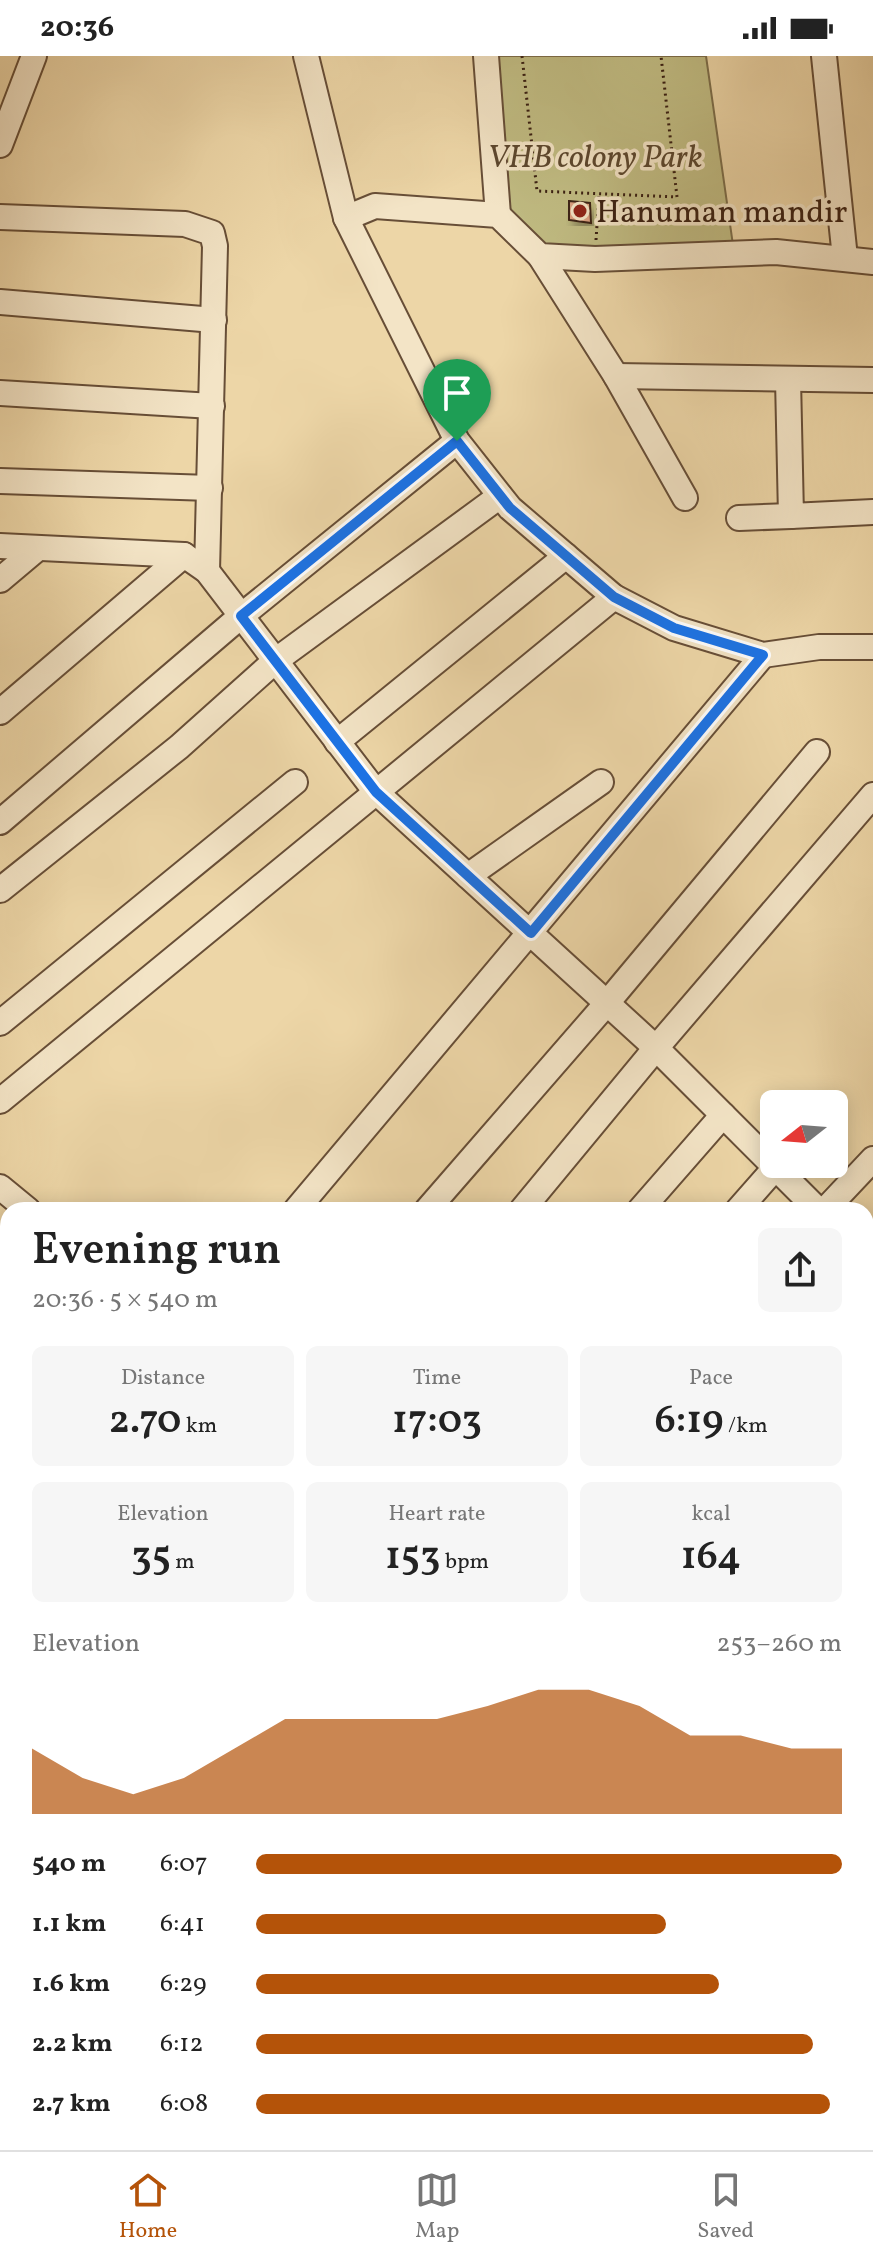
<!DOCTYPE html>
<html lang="en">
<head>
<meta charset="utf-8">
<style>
  :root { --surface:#fff; --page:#f6f6f6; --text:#222; --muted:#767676; --line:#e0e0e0; --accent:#b45309 }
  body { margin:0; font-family:Vollkorn,serif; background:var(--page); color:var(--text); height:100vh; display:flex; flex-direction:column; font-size:30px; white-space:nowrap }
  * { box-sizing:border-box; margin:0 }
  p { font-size:26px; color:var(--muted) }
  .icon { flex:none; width:44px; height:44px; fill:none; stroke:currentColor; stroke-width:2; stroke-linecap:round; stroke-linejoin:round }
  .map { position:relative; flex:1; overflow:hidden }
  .sheet { position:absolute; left:0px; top:1146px; width:874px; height:948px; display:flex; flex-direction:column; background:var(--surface); border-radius:24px 24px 0 0; box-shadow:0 4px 20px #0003 }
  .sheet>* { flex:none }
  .needle { width:52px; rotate:253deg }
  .controls { position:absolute; left:760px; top:1034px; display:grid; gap:16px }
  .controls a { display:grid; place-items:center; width:88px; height:88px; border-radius:12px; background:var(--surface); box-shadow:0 4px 20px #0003; font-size:40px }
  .pin { position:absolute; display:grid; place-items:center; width:68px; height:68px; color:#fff; margin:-82px -34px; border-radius:50% 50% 50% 0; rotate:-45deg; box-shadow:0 0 8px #0007 }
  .pin .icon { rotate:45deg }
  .round { display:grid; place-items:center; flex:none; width:84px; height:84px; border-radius:12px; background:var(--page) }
  .summary { display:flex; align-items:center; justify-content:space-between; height:136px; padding:0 32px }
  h1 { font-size:44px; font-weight:600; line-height:60px }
  .stats { display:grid; grid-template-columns:repeat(3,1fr); gap:12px; height:136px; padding:8px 32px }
  .stats div { display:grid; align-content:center; border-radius:12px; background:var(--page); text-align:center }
  .stats b { font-size:40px; font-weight:600 }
  .stats small { font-size:22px; font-weight:400 }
  .stats p { font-size:22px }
  .chart { height:224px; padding:16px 32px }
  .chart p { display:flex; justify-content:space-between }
  .chart svg { width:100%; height:144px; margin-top:8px; fill:var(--accent); opacity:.7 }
  ul { padding:0 32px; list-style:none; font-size:26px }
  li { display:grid; grid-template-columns:128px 96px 1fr; align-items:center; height:60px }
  li i { height:20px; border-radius:10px; background:var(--accent) }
  .status { display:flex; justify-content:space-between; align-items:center; height:56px; padding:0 40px; background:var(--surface); direction:ltr }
  .status svg { height:22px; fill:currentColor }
  .menu { display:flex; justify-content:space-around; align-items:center; height:112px; border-top:2px solid var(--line); background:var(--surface); font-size:22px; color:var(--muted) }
  .menu a { display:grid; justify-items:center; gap:4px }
  .menu .active { color:var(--accent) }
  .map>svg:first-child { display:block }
  .green { fill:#c0bb82; stroke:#7d6e4a; stroke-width:2 }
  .water { fill:#a0b6b4; stroke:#777a73; stroke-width:2 }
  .building { fill:#daa081; stroke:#3a2012; stroke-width:2; filter:url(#shadow) }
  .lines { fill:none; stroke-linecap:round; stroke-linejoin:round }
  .minor-casing { stroke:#674e37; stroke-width:28 }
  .highway-casing { stroke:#3a2012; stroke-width:38 }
  .path { stroke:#3a2012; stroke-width:3; stroke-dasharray:2 4; stroke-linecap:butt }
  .minor { stroke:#f3e4c6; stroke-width:24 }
  .highway { stroke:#e6bb74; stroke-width:34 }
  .route-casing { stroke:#fff; stroke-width:16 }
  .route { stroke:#1a73e8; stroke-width:10 }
  .poi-dot { fill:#8f2418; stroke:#f3e4c6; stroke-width:3 }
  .labels { text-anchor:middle; stroke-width:7; stroke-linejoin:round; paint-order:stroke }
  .park-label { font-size:32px; font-style:italic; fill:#5c472e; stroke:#f3e4c6 }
  .poi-label { font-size:32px; fill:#3a2012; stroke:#f3e4c6; text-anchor:start }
</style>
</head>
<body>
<div class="status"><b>20:36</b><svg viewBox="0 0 49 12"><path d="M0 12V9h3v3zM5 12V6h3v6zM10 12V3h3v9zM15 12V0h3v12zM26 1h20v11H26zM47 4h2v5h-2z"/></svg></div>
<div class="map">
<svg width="873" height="2094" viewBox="0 0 873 2094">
  <defs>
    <filter id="shadow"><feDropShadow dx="5" dy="9" stdDeviation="4" flood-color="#0004"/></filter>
  </defs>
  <rect width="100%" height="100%" fill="#edd6a7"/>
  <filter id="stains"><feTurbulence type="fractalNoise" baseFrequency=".0025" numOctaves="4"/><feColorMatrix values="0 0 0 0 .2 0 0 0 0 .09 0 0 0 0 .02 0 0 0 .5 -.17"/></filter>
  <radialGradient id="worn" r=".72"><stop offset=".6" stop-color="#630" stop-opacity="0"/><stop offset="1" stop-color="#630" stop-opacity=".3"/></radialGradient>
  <!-- green -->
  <path class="green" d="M 480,0 L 706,0 L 733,189 L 558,201 L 496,144 Z"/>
  <!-- water -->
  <path class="water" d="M 866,1398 L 873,1415 L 873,1494 L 866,1501 Z"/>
  <!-- building -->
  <path class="building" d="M 569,145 L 590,147 L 591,167 L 569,164 Z"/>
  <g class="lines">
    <!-- minor casing -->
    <g class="minor-casing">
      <g id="minor">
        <path d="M 306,0 L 346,162 L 457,385 L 510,452 L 614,541 L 674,572 L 763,599 L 819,591 L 873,591"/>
        <path d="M 486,0 L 498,159"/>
        <path d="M 824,0 L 845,202"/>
        <path d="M 0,89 L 34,0"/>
        <path d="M 0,161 L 185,168 L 212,177 L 215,190 L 207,515"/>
        <path d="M 346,162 L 375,150 L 498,159 L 540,200 L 595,203 L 776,196 L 873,206"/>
        <path d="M 540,200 L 616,320 L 685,442"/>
        <path d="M 0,246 L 214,264"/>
        <path d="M 616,320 L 873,324"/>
        <path d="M 788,323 L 791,460 L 873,456"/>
        <path d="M 0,337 L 212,350"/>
        <path d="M 0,425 L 210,432"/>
        <path d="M 739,462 L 791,460"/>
        <path d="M 0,490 L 184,499 L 207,515 L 376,736 L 656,992 L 818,1154"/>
        <path d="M 0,524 L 38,492"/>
        <path d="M 0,656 L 184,499"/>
        <path d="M 337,686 L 566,500"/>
        <path d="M 0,766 L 241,560 L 457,385"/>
        <path d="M 468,820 L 601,726"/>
        <path d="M 0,834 L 179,691 L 275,605 L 500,440"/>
        <path d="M 0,967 L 295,726"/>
        <path d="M 0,1045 L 614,541"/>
        <path d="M 0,1131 L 28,1154"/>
        <path d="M 296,1154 L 763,599"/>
        <path d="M 427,1154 L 607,947 L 817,696"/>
        <path d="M 522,1154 L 656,992 L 873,739"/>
        <path d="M 640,1154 L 723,1059"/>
        <path d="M 738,1154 L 775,1112"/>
        <path d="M 825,1154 L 873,1103"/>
        <path d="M 866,1219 L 873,1228"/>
        <path d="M 0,1263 L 8,1269"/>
        <path d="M 0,1378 L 8,1384"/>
        <path d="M 0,1506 L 8,1496"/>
        <path d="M 0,1581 L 8,1587"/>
        <path d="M 0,1703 L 8,1709"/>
        <path d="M 0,1799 L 8,1806"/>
        <path d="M 0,1945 L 8,1939"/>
        <path d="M 0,2077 L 8,2085"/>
        <path d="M 18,2094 L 28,2086"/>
        <path d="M 202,2094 L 211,2086"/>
        <path d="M 365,2094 L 374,2086"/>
      </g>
    </g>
    <!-- highway casing -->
    <g class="highway-casing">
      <g id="highway">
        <path d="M 866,1932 L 873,1926"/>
        <path d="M 699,2094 L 706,2086"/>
      </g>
    </g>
    <!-- path -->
    <g class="path">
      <path d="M 522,0 L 537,135 L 677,141 L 661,0"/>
      <path d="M 596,184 L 599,139"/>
    </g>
    <!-- minor -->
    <use href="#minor" class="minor"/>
    <!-- highway -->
    <use href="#highway" class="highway"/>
  </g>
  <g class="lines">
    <!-- route casing -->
    <g class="route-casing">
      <path id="route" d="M 457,385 L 510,452 L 614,541 L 674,572 L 763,599 L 531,877 L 376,736 L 241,560 Z"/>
    </g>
    <!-- route -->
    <use href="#route" class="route"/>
  </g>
  <!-- markers -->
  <circle class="poi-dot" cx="580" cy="155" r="8"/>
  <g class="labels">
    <!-- park labels -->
    <g class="park-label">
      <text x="595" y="111">VHB colony Park</text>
    </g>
    <!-- poi labels -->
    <g class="poi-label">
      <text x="596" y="166">Hanuman mandir</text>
    </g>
  </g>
  <rect width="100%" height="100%" filter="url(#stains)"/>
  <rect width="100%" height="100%" fill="url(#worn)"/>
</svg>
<div class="controls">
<a><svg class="needle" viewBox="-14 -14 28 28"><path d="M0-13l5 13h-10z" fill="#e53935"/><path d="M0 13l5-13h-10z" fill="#767676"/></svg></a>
</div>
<div class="pin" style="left:457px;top:385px;background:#1e9e55"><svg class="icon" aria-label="arrive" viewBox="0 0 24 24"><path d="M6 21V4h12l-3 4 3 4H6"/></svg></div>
<section class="sheet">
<div class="summary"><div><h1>Evening run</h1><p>20:36 · 5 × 540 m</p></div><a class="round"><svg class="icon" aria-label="share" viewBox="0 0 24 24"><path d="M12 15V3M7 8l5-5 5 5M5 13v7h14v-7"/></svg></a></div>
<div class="stats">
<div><p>Distance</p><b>2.70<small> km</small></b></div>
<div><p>Time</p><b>17:03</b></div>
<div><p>Pace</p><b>6:19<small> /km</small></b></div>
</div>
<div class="stats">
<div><p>Elevation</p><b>35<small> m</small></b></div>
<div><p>Heart rate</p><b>153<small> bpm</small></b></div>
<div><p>kcal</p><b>164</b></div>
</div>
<div class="chart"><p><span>Elevation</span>253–260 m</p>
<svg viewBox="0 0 160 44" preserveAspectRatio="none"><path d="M0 44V24L10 33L20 38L30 33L40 24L50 15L60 15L70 15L80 15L90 11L100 6L110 6L120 11L130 20L140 20L150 24L160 24V44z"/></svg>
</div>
<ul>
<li><b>540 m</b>6:07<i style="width:100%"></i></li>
<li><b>1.1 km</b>6:41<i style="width:70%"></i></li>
<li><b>1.6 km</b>6:29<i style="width:79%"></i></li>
<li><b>2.2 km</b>6:12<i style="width:95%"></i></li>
<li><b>2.7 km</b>6:08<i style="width:98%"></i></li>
</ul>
</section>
</div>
<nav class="menu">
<a class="active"><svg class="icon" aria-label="home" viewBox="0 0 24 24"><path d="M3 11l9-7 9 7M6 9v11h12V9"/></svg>Home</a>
<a><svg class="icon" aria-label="map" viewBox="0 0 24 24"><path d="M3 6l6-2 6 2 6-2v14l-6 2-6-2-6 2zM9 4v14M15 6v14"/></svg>Map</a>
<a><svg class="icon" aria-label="saved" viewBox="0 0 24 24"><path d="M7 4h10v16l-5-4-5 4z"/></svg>Saved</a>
</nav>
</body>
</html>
